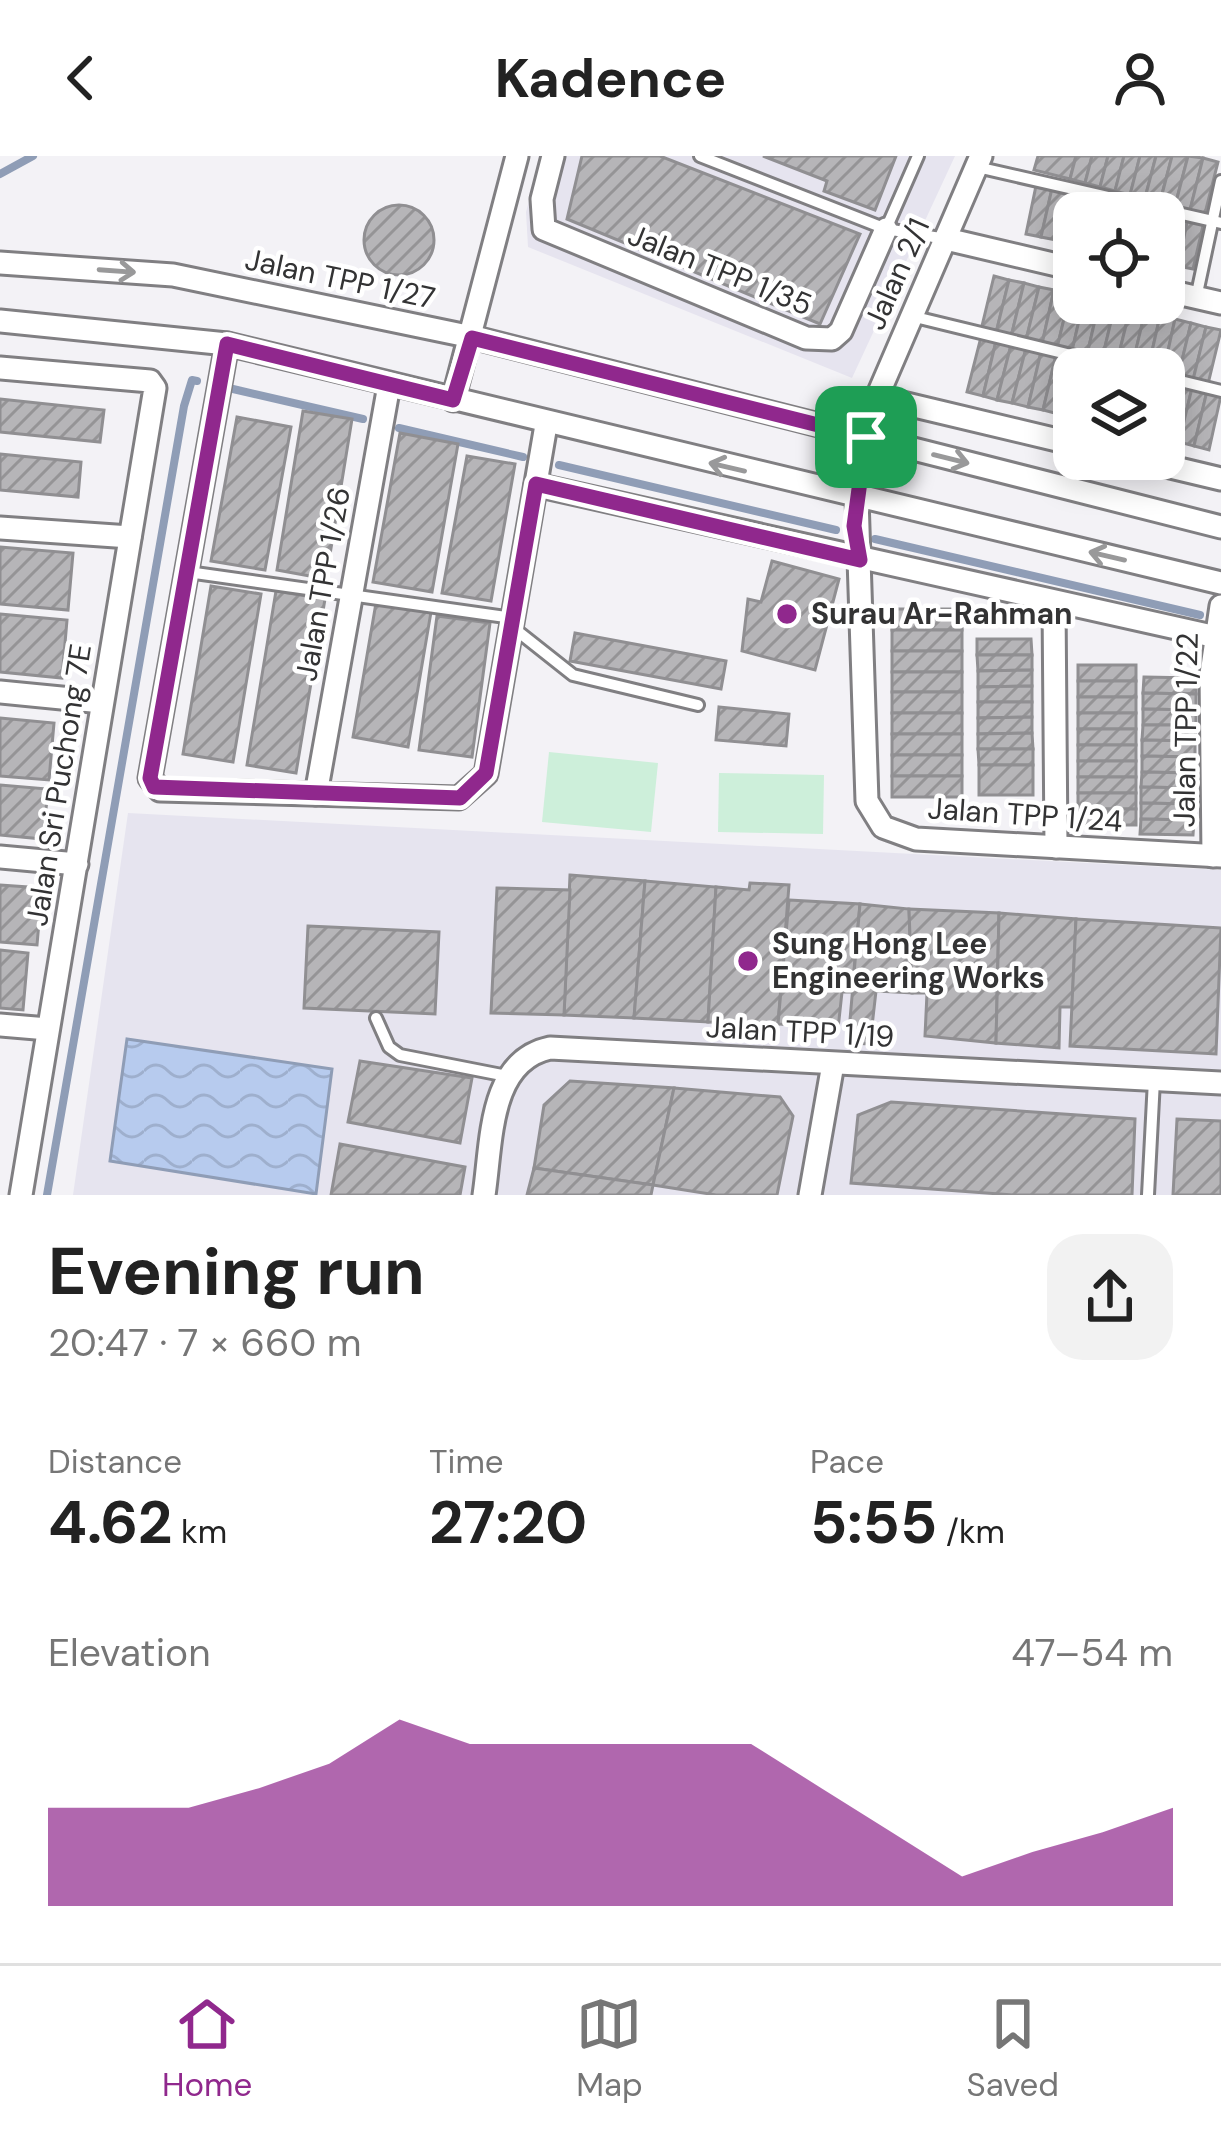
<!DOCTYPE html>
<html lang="en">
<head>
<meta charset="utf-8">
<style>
  :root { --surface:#fff; --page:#f2f2f2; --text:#222; --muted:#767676; --line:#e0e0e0; --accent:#90288d }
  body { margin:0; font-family:"DM Sans",sans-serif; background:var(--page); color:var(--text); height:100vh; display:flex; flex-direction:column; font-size:45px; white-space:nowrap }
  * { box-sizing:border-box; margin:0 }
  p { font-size:39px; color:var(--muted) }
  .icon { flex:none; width:66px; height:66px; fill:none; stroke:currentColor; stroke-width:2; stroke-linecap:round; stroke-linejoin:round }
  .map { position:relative; height:1039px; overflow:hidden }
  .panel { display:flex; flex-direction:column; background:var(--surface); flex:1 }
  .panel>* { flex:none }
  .buttons { position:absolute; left:1053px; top:36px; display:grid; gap:24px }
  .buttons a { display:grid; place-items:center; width:132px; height:132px; border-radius:24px; background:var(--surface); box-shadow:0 6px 30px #0003; font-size:60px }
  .pin { position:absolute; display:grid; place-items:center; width:102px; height:102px; color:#fff; margin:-51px; border-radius:24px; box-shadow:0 6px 18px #0006 }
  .round { display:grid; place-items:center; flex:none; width:126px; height:126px; border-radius:36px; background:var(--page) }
  .overview { display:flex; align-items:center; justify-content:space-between; height:204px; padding:0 48px }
  h1 { font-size:66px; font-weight:700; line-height:90px }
  .stats { display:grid; grid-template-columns:repeat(3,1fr); gap:18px; height:204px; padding:12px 48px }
  .stats div { display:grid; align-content:center }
  .stats b { font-size:60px; font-weight:700 }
  .stats small { font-size:33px; font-weight:400 }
  .stats p { font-size:33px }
  .chart { height:336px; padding:24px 48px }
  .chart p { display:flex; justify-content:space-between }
  .chart svg { width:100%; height:216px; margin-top:12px; fill:var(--accent); opacity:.7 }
  header { display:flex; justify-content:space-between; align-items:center; height:156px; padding:0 48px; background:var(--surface); font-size:54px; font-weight:700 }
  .menu { display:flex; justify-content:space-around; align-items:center; height:168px; border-top:3px solid var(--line); background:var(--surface); font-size:33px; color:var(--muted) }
  .menu a { display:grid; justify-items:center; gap:6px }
  .menu .current { color:var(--accent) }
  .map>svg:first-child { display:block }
  .built { fill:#e6e4ef }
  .grass { fill:#cdefda }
  .water { fill:url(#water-waves); stroke:#8f9db6; stroke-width:3 }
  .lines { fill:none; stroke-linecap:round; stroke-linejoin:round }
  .stream { stroke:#8f9db6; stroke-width:8 }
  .building { fill:url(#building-hatch); stroke:#908f92; stroke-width:3 }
  .lane-casing { stroke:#807f82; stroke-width:16 }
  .street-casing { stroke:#807f82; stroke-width:27 }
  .lane { stroke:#fff; stroke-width:10 }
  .street { stroke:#fff; stroke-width:21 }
  .oneway { stroke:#99999a }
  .route-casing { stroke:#fff; stroke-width:24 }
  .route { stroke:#90288d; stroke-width:15 }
  .poi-dot { fill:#90288d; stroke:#fff; stroke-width:4.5 }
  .labels { text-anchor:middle; stroke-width:9; stroke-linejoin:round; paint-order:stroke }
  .street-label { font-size:30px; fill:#333334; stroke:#fff }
  .poi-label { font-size:30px; font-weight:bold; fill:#333334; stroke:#fff; text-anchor:start }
</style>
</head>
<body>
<header><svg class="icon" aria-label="back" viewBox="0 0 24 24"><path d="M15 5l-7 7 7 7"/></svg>Kadence<svg class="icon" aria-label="person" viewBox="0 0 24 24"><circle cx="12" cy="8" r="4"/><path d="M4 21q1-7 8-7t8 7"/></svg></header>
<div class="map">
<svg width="1221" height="1039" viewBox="0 0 1221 1039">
  <defs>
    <pattern id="water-waves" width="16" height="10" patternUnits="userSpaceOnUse" patternTransform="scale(3)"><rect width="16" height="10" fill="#b7cbee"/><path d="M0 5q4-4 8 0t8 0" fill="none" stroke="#9eafcd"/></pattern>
    <pattern id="building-hatch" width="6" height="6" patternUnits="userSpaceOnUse" patternTransform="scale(3)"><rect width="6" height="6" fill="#b6b5b8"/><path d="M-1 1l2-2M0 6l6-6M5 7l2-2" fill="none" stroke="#959496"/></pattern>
  </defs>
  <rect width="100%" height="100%" fill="#f3f2f6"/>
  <!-- built -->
  <g class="built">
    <path d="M 541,0 L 955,0 L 852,222 L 528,91 L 526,56 Z"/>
    <path d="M 128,657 L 1221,714 L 1221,1039 L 73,1039 Z"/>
  </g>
  <!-- grass -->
  <g class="grass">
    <path d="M 549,596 L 658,607 L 651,676 L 542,666 Z"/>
    <path d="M 719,617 L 824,619 L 823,678 L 718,676 Z"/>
  </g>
  <!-- water -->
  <path class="water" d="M 127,883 L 332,913 L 316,1038 L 110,1005 Z"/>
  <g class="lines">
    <!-- stream -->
    <g class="stream">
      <path d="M 0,18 L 33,0"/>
      <path d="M 233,233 L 363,263"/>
      <path d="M 399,272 L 523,301"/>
      <path d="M 559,309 L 836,374"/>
      <path d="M 875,383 L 1200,459"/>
      <path d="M 47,1039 L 184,250 L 192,224 L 197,225"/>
    </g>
  </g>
  <!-- building -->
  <g class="building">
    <path d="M 582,0 L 660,0 L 860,78 L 820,168 L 567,63 Z"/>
    <path d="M 763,0 L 896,0 L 875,54 L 824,35 L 827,25 Z"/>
    <path d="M 1038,0 L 1076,0 L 1070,23 L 1034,14 Z"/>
    <path d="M 1076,0 L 1092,0 L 1085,27 L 1070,23 Z"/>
    <path d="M 1092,0 L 1108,0 L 1100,31 L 1085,27 Z"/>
    <path d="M 1108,0 L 1124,0 L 1115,35 L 1100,31 Z"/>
    <path d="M 1124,0 L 1140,0 L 1130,39 L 1115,35 Z"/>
    <path d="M 1140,0 L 1156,0 L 1145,42 L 1130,39 Z"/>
    <path d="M 1156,0 L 1172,0 L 1160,46 L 1145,42 Z"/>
    <path d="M 1172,0 L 1188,0 L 1175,50 L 1160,46 Z"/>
    <path d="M 1188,0 L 1203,2 L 1190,54 L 1175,50 Z"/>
    <path d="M 1203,2 L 1218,6 L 1205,57 L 1190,54 Z"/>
    <path d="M 1037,25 L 1053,28 L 1041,81 L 1026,78 Z"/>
    <path d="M 1053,28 L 1068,32 L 1056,84 L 1041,81 Z"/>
    <path d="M 1068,32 L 1083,35 L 1071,88 L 1056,84 Z"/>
    <circle cx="399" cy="84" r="35"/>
    <path d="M 1174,54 L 1189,57 L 1178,110 L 1164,107 Z"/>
    <path d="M 1189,57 L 1205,61 L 1193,113 L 1178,110 Z"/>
    <path d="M 994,120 L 1009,124 L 996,177 L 981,174 Z"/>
    <path d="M 1009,124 L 1024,127 L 1011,181 L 996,177 Z"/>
    <path d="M 1024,127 L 1039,131 L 1026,184 L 1011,181 Z"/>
    <path d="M 1039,131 L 1054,134 L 1042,188 L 1026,184 Z"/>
    <path d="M 1054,134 L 1070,138 L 1057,192 L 1042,188 Z"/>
    <path d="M 1070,138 L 1074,147 L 1083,147 L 1072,195 L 1057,192 Z"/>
    <path d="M 1083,147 L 1099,147 L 1087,199 L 1072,195 Z"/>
    <path d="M 1099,147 L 1115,149 L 1102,203 L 1087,199 Z"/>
    <path d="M 1115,149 L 1130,153 L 1117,206 L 1102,203 Z"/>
    <path d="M 1130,153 L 1145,156 L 1132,210 L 1117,206 Z"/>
    <path d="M 1145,156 L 1160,160 L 1148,213 L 1132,210 Z"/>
    <path d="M 1160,160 L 1175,163 L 1164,213 L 1148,213 Z"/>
    <path d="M 1175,163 L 1191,167 L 1178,221 L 1164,213 Z"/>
    <path d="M 1191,167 L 1206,171 L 1193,224 L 1178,221 Z"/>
    <path d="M 1206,171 L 1221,174 L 1208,228 L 1193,224 Z"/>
    <path d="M 981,181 L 996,185 L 983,240 L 967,236 Z"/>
    <path d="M 996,185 L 1011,189 L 997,244 L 983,240 Z"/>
    <path d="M 1011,189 L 1026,192 L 1012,247 L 997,244 Z"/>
    <path d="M 1026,192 L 1041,196 L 1028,251 L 1012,247 Z"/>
    <path d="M 1041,196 L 1056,199 L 1043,254 L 1028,251 Z"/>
    <path d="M 1056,199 L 1071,203 L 1058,258 L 1043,254 Z"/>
    <path d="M 1071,203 L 1086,207 L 1085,213 L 1074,213 L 1073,261 L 1058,258 Z"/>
    <path d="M 1177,228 L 1192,232 L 1179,286 L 1164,283 Z"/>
    <path d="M 1192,232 L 1207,235 L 1194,290 L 1179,286 Z"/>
    <path d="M 1207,235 L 1221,239 L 1209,294 L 1194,290 Z"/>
    <path d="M 0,243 L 104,254 L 100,286 L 0,276 Z"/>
    <path d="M 303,255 L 352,263 L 326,423 L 277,414 Z"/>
    <path d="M 237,261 L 291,271 L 265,414 L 211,405 Z"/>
    <path d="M 400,277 L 458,288 L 432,436 L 373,426 Z"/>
    <path d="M 0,298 L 81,306 L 78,341 L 0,334 Z"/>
    <path d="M 467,300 L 515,308 L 491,445 L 442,437 Z"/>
    <path d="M 0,391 L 73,397 L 68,454 L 0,448 Z"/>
    <path d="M 772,405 L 839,423 L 815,514 L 742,495 L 748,443 L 761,446 Z"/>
    <path d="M 211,430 L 261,438 L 233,606 L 183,598 Z"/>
    <path d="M 276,435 L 325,443 L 296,617 L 247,609 Z"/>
    <path d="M 376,447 L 431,456 L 408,591 L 353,581 Z"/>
    <rect x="892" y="453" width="70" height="21"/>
    <path d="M 0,458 L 67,464 L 62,522 L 0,516 Z"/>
    <path d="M 437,460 L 490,467 L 472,601 L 419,594 Z"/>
    <rect x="892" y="474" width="70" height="21"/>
    <path d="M 575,477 L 726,505 L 721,533 L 570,505 Z"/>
    <path d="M 977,483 L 1031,483 L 1032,499 L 977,499 Z"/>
    <rect x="892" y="495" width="70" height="21"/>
    <path d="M 977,499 L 1032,499 L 1032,514 L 978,515 Z"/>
    <rect x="1078" y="509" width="58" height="16"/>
    <path d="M 1032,514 L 1032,530 L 978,531 L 978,515 Z"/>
    <rect x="892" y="516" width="70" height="20"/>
    <path d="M 1144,521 L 1196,522 L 1196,538 L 1143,537 Z"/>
    <rect x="1078" y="525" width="58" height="16"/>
    <path d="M 1032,530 L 1032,546 L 978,546 L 978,531 Z"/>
    <rect x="892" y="536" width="70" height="21"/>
    <path d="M 1143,537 L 1196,538 L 1196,554 L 1143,553 Z"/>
    <rect x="1078" y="541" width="58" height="16"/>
    <path d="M 978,546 L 1032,546 L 1032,561 L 978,562 Z"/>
    <path d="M 719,551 L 789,558 L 786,590 L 716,584 Z"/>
    <path d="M 1143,553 L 1196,554 L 1196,569 L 1143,569 Z"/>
    <rect x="892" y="557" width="70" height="21"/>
    <rect x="1078" y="557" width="58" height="16"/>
    <path d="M 1032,561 L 1032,577 L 978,578 L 978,562 Z"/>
    <path d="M 0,562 L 54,567 L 49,624 L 0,620 Z"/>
    <path d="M 1143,569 L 1196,569 L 1195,585 L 1142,584 Z"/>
    <rect x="1078" y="573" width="58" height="16"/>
    <path d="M 1032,577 L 1033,593 L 978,593 L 978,578 Z"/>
    <rect x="892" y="578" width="70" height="21"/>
    <path d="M 1142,584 L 1195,585 L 1195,601 L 1142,600 Z"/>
    <rect x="1078" y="589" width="58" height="16"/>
    <path d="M 978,593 L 1033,593 L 1033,609 L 979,609 Z"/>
    <rect x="892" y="599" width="70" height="21"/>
    <path d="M 1142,600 L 1195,601 L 1194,617 L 1142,616 Z"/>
    <rect x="1078" y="605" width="58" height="16"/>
    <rect x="979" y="609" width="54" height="30"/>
    <path d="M 1142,616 L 1194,617 L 1194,632 L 1141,631 Z"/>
    <rect x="892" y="620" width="70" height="21"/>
    <rect x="1078" y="621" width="58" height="16"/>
    <path d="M 0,629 L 48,633 L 43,683 L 0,679 Z"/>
    <path d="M 1141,631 L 1194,632 L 1194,648 L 1141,647 Z"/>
    <rect x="1078" y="637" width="58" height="16"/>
    <path d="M 1141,647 L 1194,648 L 1194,664 L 1141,663 Z"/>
    <rect x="1078" y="653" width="58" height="16"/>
    <path d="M 1141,663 L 1194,664 L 1193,679 L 1140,678 Z"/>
    <path d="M 570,719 L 645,725 L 634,862 L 564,859 Z"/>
    <path d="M 645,725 L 716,731 L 708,866 L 634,862 Z"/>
    <path d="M 750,727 L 789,729 L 778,868 L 708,866 L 716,731 L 749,734 Z"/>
    <path d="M 0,729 L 42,732 L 37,789 L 0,786 Z"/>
    <path d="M 497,732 L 570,734 L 564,859 L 491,857 Z"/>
    <path d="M 789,744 L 860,748 L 852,836 L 842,836 L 838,873 L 778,868 Z"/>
    <path d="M 860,748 L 909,753 L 912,837 L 876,835 L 870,888 L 848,887 Z"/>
    <path d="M 909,753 L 999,757 L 996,887 L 925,880 L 927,837 L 912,837 Z"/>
    <path d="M 999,757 L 1076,763 L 1072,851 L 1060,851 L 1059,892 L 996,887 Z"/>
    <path d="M 1076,763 L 1221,772 L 1216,898 L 1070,890 Z"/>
    <path d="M 308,770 L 439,776 L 435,858 L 304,852 Z"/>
    <path d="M 0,794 L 28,797 L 23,854 L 0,852 Z"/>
    <path d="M 360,905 L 472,922 L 460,987 L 348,966 Z"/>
    <path d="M 570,925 L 674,932 L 653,1029 L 534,1012 L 544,949 Z"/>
    <path d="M 674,932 L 780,941 L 793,960 L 777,1039 L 716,1039 L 653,1029 Z"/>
    <path d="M 891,946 L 1135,963 L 1132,1039 L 1013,1039 L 851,1027 L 858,959 Z"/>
    <path d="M 1177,963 L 1221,965 L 1221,1039 L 1173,1039 Z"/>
    <path d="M 340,988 L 465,1011 L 460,1039 L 331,1039 Z"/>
    <path d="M 534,1012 L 653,1029 L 651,1039 L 527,1039 Z"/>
  </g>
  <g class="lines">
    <!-- lane casing -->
    <g class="lane-casing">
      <g id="lane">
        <path d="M 700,0 L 886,73 L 946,83"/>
        <path d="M 977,11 L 1221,67"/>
        <path d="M 886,73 L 918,0"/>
        <path d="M 1196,142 L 1221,25"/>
        <path d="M 911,160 L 1129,213"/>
        <path d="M 1164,221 L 1221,235"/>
        <path d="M 188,416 L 513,462"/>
        <path d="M 511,470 L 573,519 L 698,549"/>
        <path d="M 376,862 L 389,891 L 400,899 L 507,920"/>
        <path d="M 1148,1039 L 1154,924"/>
      </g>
    </g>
    <!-- street casing -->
    <g class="street-casing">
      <g id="street">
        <path d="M 553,0 L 542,43 L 544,73 L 806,182 L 832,183 L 841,175 L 886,73"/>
        <path d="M 981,0 L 877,241 L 857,342 L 867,645 L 883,671 L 916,683 L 1221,700"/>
        <path d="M 946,83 L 1074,113"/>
        <path d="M 0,107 L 173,119 L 472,181 L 1221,371"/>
        <path d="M 1164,134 L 1221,147"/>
        <path d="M 0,165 L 227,188 L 1221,427"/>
        <path d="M 227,188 L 150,622 L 160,634 L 459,642 L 486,618 L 546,269"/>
        <path d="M 0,212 L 150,225 L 155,232 L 21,1039"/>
        <path d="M 877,241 L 1074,288"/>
        <path d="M 453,244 L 517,0"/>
        <path d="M 1137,303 L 1221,323"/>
        <path d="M 536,329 L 1221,482"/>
        <path d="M 0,372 L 130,381"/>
        <path d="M 1054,446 L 1056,691"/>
        <path d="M 0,536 L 102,546"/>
        <path d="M 316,638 L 389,229"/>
        <path d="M 1213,700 L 1211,518 L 1221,450"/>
        <path d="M 0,701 L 77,708"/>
        <path d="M 0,869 L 48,873"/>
        <path d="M 484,1039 C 492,987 488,905 550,892 L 1221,927"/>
        <path d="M 810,1039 L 833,908"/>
      </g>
    </g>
    <!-- lane -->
    <use href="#lane" class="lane"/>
    <!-- street -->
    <use href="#street" class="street"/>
  </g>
  <!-- one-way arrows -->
  <defs><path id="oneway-shaft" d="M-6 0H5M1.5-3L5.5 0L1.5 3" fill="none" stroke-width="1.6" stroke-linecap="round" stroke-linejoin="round" transform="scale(3)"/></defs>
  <g class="oneway">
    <use href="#oneway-shaft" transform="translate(117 115) rotate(4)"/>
    <use href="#oneway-shaft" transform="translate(951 303) rotate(14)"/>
    <use href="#oneway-shaft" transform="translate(727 311) rotate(-167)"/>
    <use href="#oneway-shaft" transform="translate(1107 400) rotate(-167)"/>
  </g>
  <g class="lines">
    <!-- route casing -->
    <g class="route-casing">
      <path id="route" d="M 472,182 L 866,281 L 854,370 L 860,404 L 536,328 L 486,617 L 460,642 L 154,631 L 150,622 L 227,188 L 453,244 Z"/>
    </g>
    <!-- route -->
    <use href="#route" class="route"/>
  </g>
  <!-- markers -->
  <g class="poi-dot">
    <circle cx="787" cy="458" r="12"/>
    <circle cx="748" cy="805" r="12"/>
  </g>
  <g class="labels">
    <!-- street labels -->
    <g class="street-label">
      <text transform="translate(720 114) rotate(22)" y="10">Jalan TPP 1/35</text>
      <text transform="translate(897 118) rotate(-66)" y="10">Jalan 2/1</text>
      <text transform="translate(340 123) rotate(12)" y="10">Jalan TPP 1/27</text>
      <text transform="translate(323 428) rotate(-80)" y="10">Jalan TPP 1/26</text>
      <text transform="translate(1186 574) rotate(-89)" y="10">Jalan TPP 1/22</text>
      <text transform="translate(59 629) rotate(-81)" y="10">Jalan Sri Puchong 7E</text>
      <text transform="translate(1025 659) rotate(4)" y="10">Jalan TPP 1/24</text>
      <text transform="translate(800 876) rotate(3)" y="10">Jalan TPP 1/19</text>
    </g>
    <!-- poi labels -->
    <g class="poi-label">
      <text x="811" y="468">Surau Ar-Rahman</text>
      <text x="772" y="798">Sung Hong Lee<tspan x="772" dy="34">Engineering Works</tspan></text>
    </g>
  </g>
</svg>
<div class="buttons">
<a><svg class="icon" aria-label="locate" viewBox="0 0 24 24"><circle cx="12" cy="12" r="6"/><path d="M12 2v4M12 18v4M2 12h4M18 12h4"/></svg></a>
<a><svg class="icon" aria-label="layers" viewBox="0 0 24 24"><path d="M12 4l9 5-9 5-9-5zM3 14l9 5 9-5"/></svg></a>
</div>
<div class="pin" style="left:866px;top:281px;background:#1e9e55"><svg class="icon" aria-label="arrive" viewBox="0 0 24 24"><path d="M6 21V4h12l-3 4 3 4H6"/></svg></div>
</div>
<section class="panel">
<div class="overview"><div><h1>Evening run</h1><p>20:47 · 7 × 660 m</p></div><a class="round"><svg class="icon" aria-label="share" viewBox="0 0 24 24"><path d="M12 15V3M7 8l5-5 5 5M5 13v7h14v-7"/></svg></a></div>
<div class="stats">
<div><p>Distance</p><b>4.62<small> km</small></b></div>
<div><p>Time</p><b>27:20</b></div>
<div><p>Pace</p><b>5:55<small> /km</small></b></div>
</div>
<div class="chart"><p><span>Elevation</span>47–54 m</p>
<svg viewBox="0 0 160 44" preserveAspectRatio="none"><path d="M0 44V24L10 24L20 24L30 20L40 15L50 6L60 11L70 11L80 11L90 11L100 11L110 20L120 29L130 38L140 33L150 29L160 24V44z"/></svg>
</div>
</section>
<nav class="menu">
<a class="current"><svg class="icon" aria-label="home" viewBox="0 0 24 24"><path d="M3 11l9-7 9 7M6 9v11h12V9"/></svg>Home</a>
<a><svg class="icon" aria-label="map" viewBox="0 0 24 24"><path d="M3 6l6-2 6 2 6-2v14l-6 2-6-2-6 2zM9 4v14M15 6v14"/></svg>Map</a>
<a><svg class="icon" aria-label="saved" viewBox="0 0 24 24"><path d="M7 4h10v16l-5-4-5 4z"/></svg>Saved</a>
</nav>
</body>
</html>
